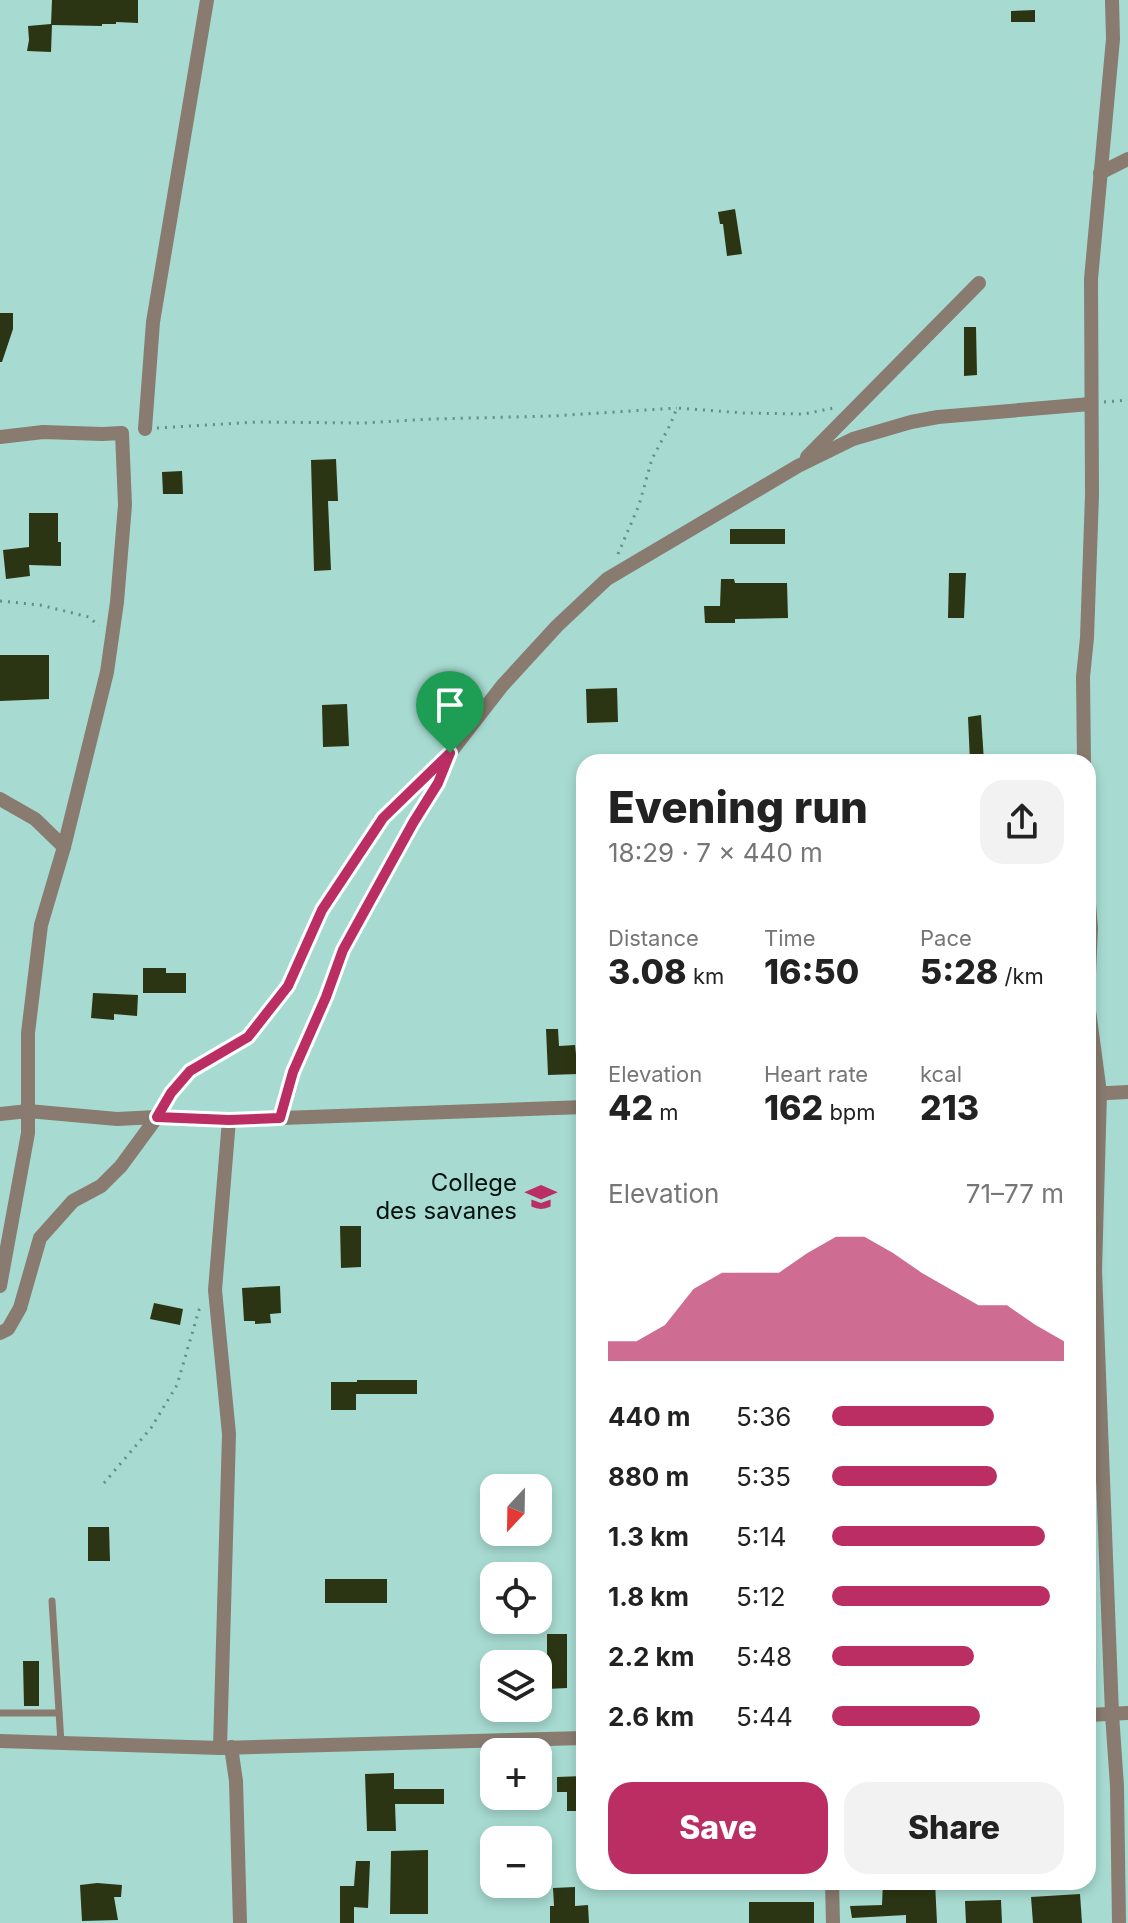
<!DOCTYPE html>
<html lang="en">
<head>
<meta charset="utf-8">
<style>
  :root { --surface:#fff; --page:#f2f2f2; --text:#222; --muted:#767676; --accent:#ba2e64 }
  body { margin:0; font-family:Inter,sans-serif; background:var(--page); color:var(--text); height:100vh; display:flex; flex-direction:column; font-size:30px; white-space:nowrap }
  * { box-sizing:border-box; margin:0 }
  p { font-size:26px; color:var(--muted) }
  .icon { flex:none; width:44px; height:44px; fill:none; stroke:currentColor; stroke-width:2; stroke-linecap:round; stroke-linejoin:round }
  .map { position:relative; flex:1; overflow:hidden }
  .sheet { position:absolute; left:576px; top:754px; width:520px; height:1136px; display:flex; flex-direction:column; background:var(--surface); border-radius:24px; box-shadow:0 4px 12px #0003 }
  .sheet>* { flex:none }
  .needle { width:52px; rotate:202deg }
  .fabs { position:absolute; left:480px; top:1474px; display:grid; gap:16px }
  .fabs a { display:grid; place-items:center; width:72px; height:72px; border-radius:16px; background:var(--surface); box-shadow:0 4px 12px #0003; font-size:40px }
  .pin { position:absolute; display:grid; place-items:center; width:68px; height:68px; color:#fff; margin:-82px -34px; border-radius:50% 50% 50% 0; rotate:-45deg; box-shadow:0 0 8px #0007 }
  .pin .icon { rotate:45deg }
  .round { display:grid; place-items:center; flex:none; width:84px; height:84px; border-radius:24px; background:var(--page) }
  .overview { display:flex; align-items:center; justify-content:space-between; height:136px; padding:0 32px }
  h1 { font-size:44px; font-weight:800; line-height:60px }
  .figures { display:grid; grid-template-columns:repeat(3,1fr); gap:12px; height:136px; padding:8px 32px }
  .figures div { display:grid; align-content:center }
  .figures b { font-size:34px; font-weight:800 }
  .figures small { font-size:22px; font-weight:400 }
  .figures p { font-size:22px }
  .chart { height:224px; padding:16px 32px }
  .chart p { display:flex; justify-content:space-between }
  .chart svg { width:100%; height:144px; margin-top:8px; fill:var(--accent); opacity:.7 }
  .primary-button { display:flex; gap:16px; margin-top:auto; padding:16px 32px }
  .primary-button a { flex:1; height:92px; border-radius:24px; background:var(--accent); color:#fff; font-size:32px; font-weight:800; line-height:92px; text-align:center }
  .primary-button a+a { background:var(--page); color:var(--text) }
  ul { padding:0 32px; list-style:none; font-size:26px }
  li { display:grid; grid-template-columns:128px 96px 1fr; align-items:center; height:60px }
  li i { height:20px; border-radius:10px; background:var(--accent) }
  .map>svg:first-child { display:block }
  .building { fill:#2c3513 }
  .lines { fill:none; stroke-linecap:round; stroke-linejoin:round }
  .path { stroke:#668c85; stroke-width:3; stroke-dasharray:2 6; stroke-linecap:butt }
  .service { stroke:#897b6f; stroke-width:7 }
  .minor { stroke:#897b6f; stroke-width:14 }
  .route-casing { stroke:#fff; stroke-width:16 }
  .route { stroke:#ba2e64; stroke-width:10 }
  .labels { text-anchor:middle; stroke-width:8; stroke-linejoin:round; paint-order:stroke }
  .poi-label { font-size:24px; fill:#00110e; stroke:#a7dbd1; text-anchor:end }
</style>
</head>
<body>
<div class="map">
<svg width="1128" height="1923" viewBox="0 0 1128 1923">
  <rect width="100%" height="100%" fill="#a7dbd1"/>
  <!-- building -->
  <g class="building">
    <path d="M 52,0 L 138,0 L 138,23 L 116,22 L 116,24 L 102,24 L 102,26 L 52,25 L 51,52 L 27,51 L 29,40 L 28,26 L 51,24 Z"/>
    <path d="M 1035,10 L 1035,22 L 1011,22 L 1011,11 Z"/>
    <path d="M 735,209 L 742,254 L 727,256 L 723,224 L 720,224 L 718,212 Z"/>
    <path d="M 0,313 L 13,313 L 13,329 L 2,362 L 0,362 Z"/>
    <path d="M 964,327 L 976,327 L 977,375 L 964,376 Z"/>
    <path d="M 336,459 L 338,501 L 328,501 L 331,570 L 314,571 L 311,460 Z"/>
    <path d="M 182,471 L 183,494 L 163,494 L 162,472 Z"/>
    <path d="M 29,513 L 58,513 L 58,542 L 61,542 L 61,566 L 29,565 L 30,576 L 6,579 L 3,550 L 29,547 Z"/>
    <rect x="730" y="529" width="55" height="15"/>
    <path d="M 949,573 L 966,573 L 964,618 L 948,618 Z"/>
    <path d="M 721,579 L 734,579 L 735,583 L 787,583 L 788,618 L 735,619 L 735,623 L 705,623 L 704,606 L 720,606 Z"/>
    <path d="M 0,655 L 49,655 L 49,699 L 0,701 Z"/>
    <path d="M 617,688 L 618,722 L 587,723 L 586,689 Z"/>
    <path d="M 347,704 L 349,746 L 323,747 L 322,705 Z"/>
    <path d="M 981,715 L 984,762 L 970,762 L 968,717 Z"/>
    <path d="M 143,968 L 166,968 L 166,973 L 186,973 L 186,993 L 143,993 Z"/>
    <path d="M 93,993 L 138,995 L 137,1016 L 114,1014 L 114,1020 L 91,1018 Z"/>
    <path d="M 546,1029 L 558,1029 L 559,1046 L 575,1045 L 578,1074 L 548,1075 Z"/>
    <path d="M 340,1226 L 361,1226 L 361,1267 L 341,1268 Z"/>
    <path d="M 280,1286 L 281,1313 L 270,1314 L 271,1323 L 255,1324 L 255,1321 L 244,1321 L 242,1288 Z"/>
    <path d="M 154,1303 L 183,1309 L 180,1325 L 150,1319 Z"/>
    <path d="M 357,1380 L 417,1380 L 417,1394 L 356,1394 L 356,1410 L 331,1410 L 331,1382 L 357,1382 Z"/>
    <path d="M 88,1527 L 109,1527 L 110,1561 L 88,1561 Z"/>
    <rect x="325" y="1579" width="62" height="24"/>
    <path d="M 547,1634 L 567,1634 L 567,1688 L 547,1689 L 547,1683 L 538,1683 L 538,1662 L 547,1662 Z"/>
    <path d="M 23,1661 L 39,1661 L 39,1706 L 24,1706 Z"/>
    <path d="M 394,1773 L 394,1789 L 444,1789 L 444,1804 L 395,1804 L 396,1831 L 367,1831 L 365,1774 Z"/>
    <path d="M 584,1776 L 584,1811 L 567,1811 L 567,1792 L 557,1792 L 557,1777 Z"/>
    <path d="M 428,1850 L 428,1914 L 390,1914 L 391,1851 Z"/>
    <path d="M 356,1861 L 370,1861 L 368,1908 L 354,1907 L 354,1923 L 340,1923 L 340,1886 L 354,1886 Z"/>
    <path d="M 883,1882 L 935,1882 L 937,1923 L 906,1923 L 906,1915 L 852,1918 L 850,1906 L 882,1905 Z"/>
    <path d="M 97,1883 L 122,1885 L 121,1897 L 114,1897 L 118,1920 L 82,1921 L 80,1885 Z"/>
    <path d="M 575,1887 L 575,1906 L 588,1905 L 589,1923 L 550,1923 L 550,1906 L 554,1906 L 553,1888 Z"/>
    <path d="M 1080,1894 L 1082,1923 L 1033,1923 L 1031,1897 Z"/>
    <path d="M 1001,1900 L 1002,1923 L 966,1923 L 965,1901 Z"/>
    <rect x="749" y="1902" width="65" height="21"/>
  </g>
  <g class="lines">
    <!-- path -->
    <g class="path">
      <path d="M 1104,402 L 1128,400"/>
      <path d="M 157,428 L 257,422 L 363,423 L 432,419 L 553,416 L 677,408"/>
      <path d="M 618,554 L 639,505 L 652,459 L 670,425 L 677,408 L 744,413 L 804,414 L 834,408"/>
      <path d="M 0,601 L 40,605 L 89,617 L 99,626"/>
      <path d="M 104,1483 L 151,1428 L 177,1385 L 199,1310 L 203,1306"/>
    </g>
    <!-- service -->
    <g class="service">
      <path d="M 52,1601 L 61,1743"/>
      <path d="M 0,1713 L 59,1713"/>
    </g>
    <!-- minor -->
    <g class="minor">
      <path d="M 1100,173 L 1128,159"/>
      <path d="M 145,429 L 153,322 L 207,0"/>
      <path d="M 0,437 L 43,432 L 102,434 L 122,433 L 125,505 L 117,602 L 107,672 L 64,847 L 41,925 L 28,1033 L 28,1133 L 0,1286"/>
      <path d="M 807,457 L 979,283"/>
      <path d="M 1084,762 L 1083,677 L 1087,638 L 1092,495 L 1091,279 L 1113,39 L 1112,0"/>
      <path d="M 0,799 L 35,819 L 64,847"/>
      <path d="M 1088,892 L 1091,928 L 1088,995"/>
      <path d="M 1088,1003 L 1100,1093 L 1095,1270 L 1112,1714 L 1117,1786 L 1119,1923"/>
      <path d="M 1088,1094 L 1128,1092"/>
      <path d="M 0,1114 L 28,1111 L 117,1119 L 157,1117 L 229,1120 L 584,1107"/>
      <path d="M 280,1118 L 293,1072 L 326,997 L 343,950 L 413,823 L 438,783 L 447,761"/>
      <path d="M 0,1333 L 8,1329 L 20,1308 L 40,1238 L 73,1201 L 101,1186 L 121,1166 L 157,1117 L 171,1093 L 190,1071 L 248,1037 L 288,986 L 322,910 L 383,818 L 450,753 L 502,686 L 557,626 L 607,579 L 798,466 L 853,439 L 911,422 L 938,417 L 1090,404"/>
      <path d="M 1088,1715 L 1128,1713"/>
      <path d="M 0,1741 L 220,1748 L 584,1738"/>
      <path d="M 231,1747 L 236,1781 L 240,1923"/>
      <path d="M 220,1748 L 229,1434 L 215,1290 L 229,1120"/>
      <path d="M 832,1882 L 833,1923"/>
    </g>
  </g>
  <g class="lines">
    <!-- route casing -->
    <g class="route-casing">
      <path id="route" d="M 450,753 L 438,783 L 413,823 L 343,950 L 326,997 L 293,1072 L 280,1118 L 229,1120 L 157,1117 L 171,1093 L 190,1071 L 248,1037 L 288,986 L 322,910 L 383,818 Z"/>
    </g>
    <!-- route -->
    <use href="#route" class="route"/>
  </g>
  <!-- icons -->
  <defs>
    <g id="university-bare" transform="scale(2.4)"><path d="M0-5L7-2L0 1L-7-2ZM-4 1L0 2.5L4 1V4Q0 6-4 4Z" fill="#ba2e64" stroke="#a7dbd1" stroke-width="2.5" paint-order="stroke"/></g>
  </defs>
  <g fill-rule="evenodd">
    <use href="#university-bare" x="541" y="1197"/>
  </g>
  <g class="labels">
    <!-- poi labels -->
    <g class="poi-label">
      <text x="517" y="1191">College<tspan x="517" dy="28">des savanes</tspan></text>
    </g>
  </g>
</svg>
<div class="fabs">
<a><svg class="needle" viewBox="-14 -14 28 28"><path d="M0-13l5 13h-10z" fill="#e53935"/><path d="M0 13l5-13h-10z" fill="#767676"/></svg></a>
<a><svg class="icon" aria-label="locate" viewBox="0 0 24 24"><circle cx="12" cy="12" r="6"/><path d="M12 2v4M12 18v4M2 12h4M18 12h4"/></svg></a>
<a><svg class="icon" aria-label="layers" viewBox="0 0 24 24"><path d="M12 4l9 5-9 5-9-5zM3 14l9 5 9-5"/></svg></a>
<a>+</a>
<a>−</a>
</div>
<div class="pin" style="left:450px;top:753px;background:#1e9e55"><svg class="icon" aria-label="arrive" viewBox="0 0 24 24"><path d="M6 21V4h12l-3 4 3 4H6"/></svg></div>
<section class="sheet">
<div class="overview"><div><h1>Evening run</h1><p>18:29 · 7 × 440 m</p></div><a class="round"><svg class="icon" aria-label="share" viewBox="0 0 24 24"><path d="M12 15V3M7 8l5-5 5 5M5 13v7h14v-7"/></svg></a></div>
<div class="figures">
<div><p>Distance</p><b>3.08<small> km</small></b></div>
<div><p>Time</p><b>16:50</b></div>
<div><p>Pace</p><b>5:28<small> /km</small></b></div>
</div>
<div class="figures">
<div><p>Elevation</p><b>42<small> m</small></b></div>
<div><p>Heart rate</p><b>162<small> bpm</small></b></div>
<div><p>kcal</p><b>213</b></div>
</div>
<div class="chart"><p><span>Elevation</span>71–77 m</p>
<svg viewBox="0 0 160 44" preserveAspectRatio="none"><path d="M0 44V38L10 38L20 33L30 22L40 17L50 17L60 17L70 11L80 6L90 6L100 11L110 17L120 22L130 27L140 27L150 33L160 38V44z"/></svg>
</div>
<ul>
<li><b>440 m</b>5:36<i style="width:70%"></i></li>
<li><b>880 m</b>5:35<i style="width:71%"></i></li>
<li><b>1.3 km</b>5:14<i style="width:92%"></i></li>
<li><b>1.8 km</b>5:12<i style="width:94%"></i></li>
<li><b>2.2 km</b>5:48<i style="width:61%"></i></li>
<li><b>2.6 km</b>5:44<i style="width:64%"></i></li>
</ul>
<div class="primary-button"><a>Save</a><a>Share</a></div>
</section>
</div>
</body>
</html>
